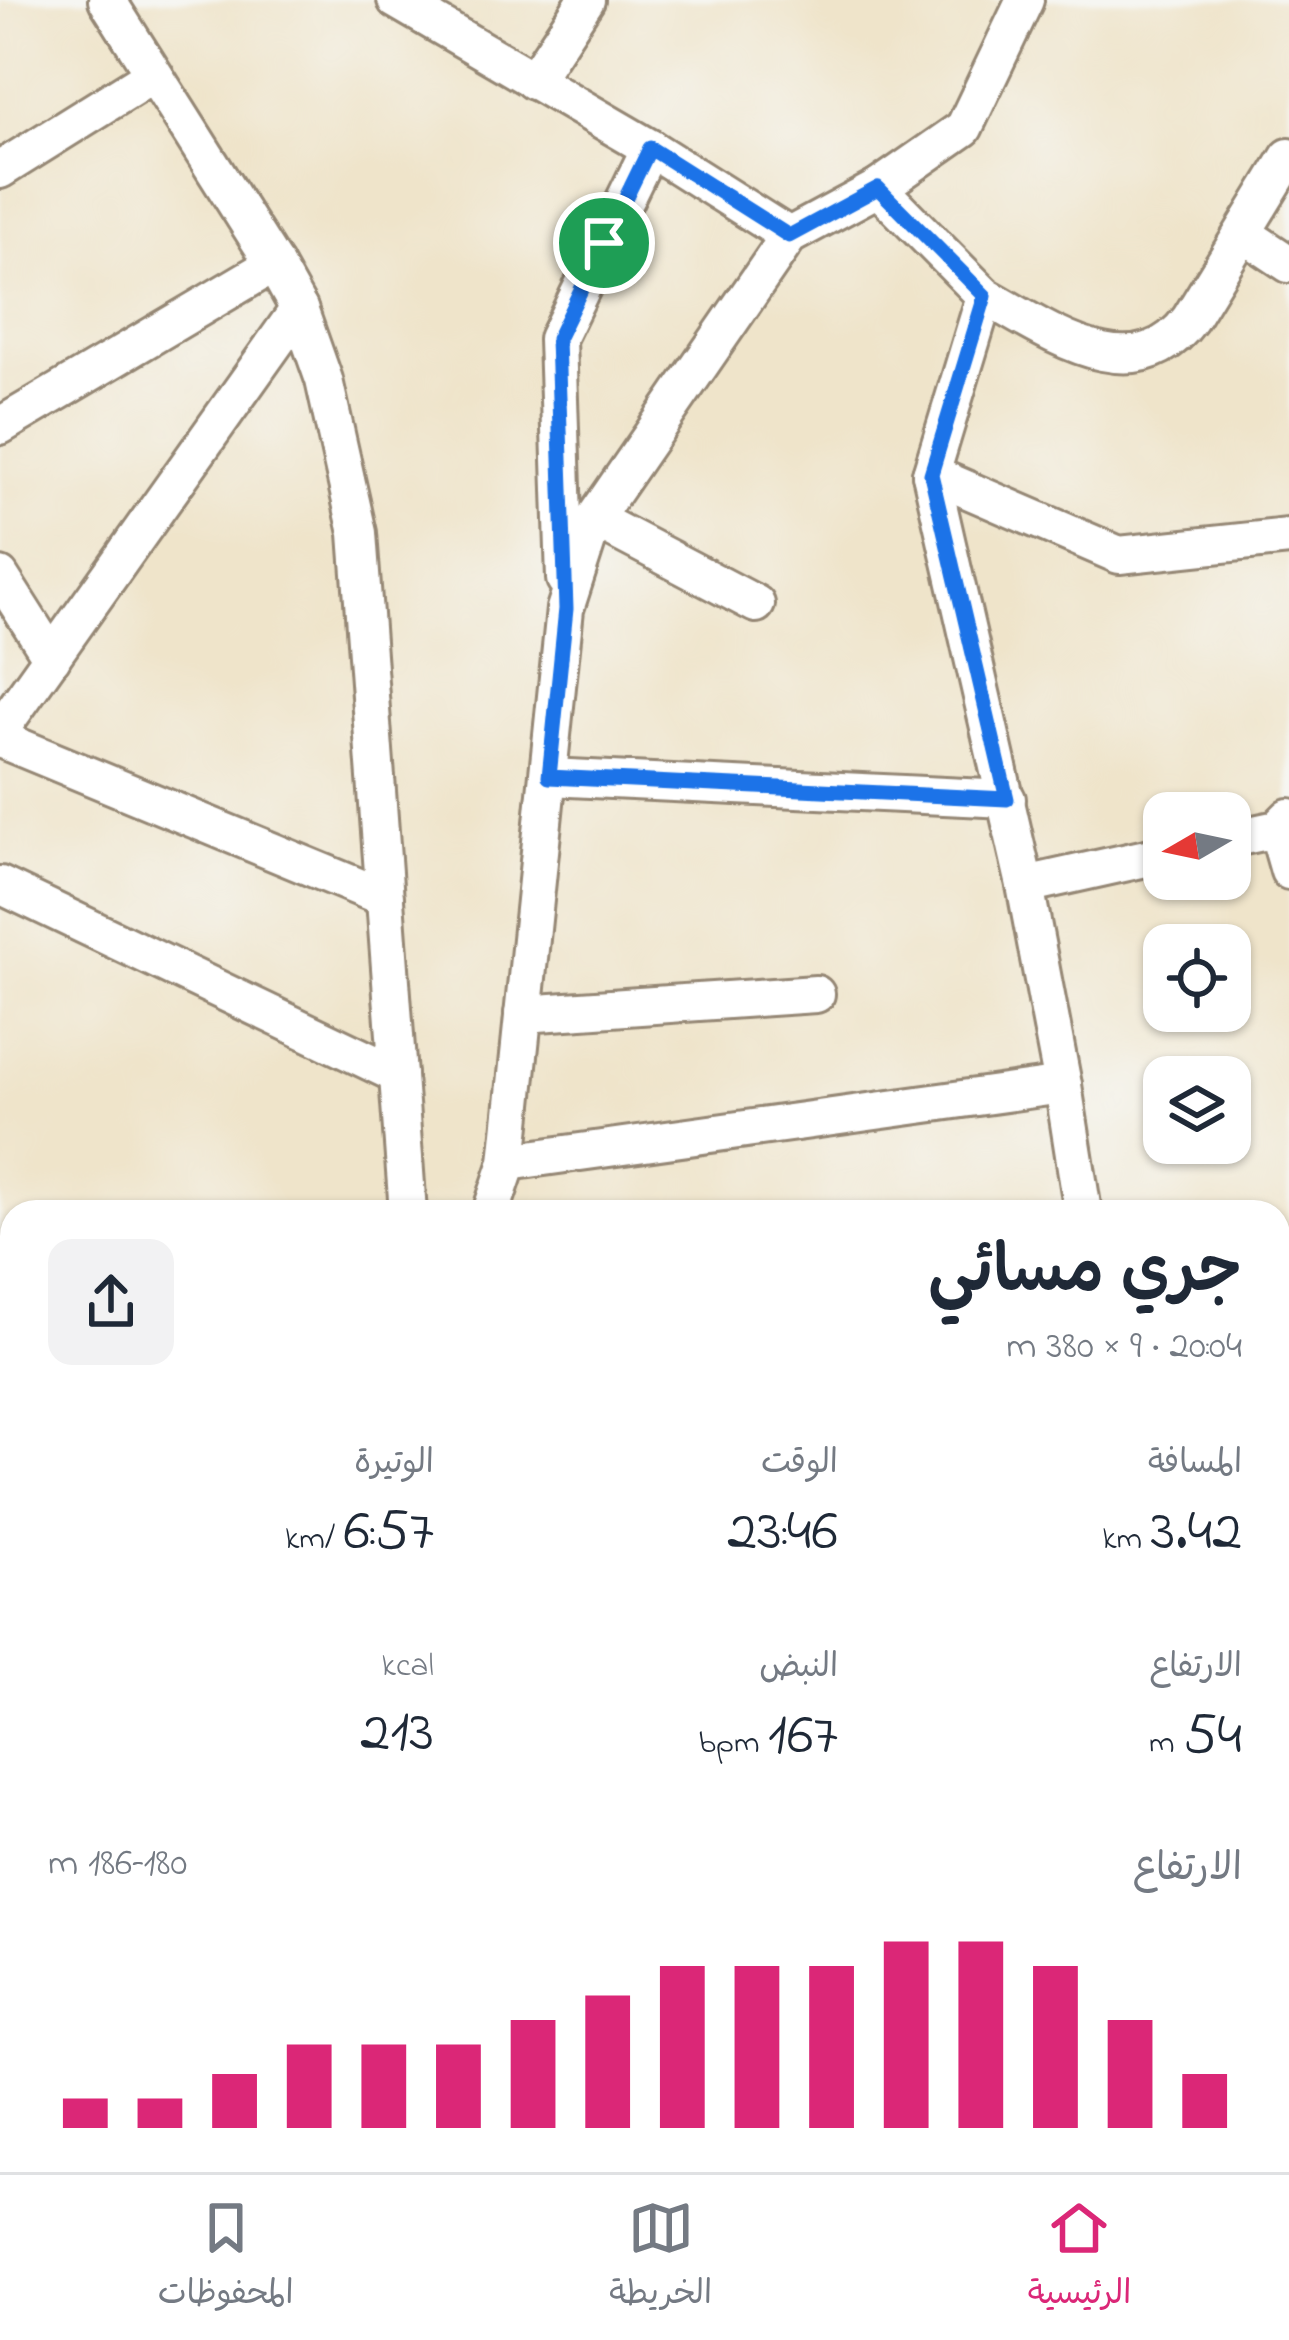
<!DOCTYPE html>
<html lang="ar">
<head>
<meta charset="utf-8">
<style>
  :root { --surface:#fff; --page:#f2f2f3; --text:#1f2937; --muted:#747a83; --line:#e0e1e3; --accent:#db2777 }
  body { margin:0; font-family:"Indie Flower","Playpen Sans Arabic",sans-serif; background:var(--page); color:var(--text); direction:rtl; height:100vh; display:flex; flex-direction:column; font-size:45px; white-space:nowrap }
  * { box-sizing:border-box; margin:0 }
  p { font-size:39px; color:var(--muted) }
  .icon { flex:none; width:66px; height:66px; fill:none; stroke:currentColor; stroke-width:2; stroke-linecap:round; stroke-linejoin:round }
  .map { position:relative; flex:1; overflow:hidden; direction:ltr }
  .side { position:absolute; left:0px; top:1200px; width:1290px; height:972px; display:flex; flex-direction:column; background:var(--surface); border-radius:36px 36px 0 0; box-shadow:0 3px 9px #0004; direction:rtl }
  .side>* { flex:none }
  .needle { width:78px; rotate:261deg }
  .tools { position:absolute; left:1143px; top:792px; display:grid; gap:24px }
  .tools a { display:grid; place-items:center; width:108px; height:108px; border-radius:24px; background:var(--surface); box-shadow:0 3px 9px #0004; font-size:60px }
  .pin { position:absolute; display:grid; place-items:center; width:102px; height:102px; color:#fff; margin:-51px; border:6px solid #fff; border-radius:50%; box-shadow:0 3px 12px #0007 }
  .round { display:grid; place-items:center; flex:none; width:126px; height:126px; border-radius:24px; background:var(--page) }
  .head { display:flex; align-items:center; justify-content:space-between; height:204px; padding:0 48px }
  h1 { font-size:66px; font-weight:600; line-height:90px }
  .figures { display:grid; grid-template-columns:repeat(3,1fr); gap:18px; height:204px; padding:12px 48px }
  .figures div { display:grid; align-content:center }
  .figures b { font-size:60px; font-weight:600 }
  .figures small { font-size:33px; font-weight:400 }
  .figures p { font-size:33px }
  .chart { height:336px; padding:24px 48px }
  .chart p { display:flex; justify-content:space-between }
  .chart svg { width:100%; height:216px; margin-top:12px; stroke:var(--accent); stroke-width:6 }
  .menu { display:flex; justify-content:space-around; align-items:center; height:168px; border-top:3px solid var(--line); background:var(--surface); font-size:33px; color:var(--muted) }
  .menu a { display:grid; justify-items:center; gap:6px }
  .menu .active { color:var(--accent) }
  .map>svg:first-child { display:block }
  .lines { fill:none; stroke-linecap:round; stroke-linejoin:round }
  .stream { stroke:#7caee8; stroke-width:10 }
  .minor-casing { stroke:#958774; stroke-width:42 }
  .path { stroke:#958774; stroke-width:6; stroke-dasharray:9 9; stroke-linecap:butt }
  .minor { stroke:#fff; stroke-width:36 }
  .route-casing { stroke:#fff; stroke-width:24 }
  .route { stroke:#1a73e8; stroke-width:15 }
</style>
</head>
<body>
<div class="map">
<svg width="1289" height="2172" viewBox="0 0 1289 2172">
  <rect width="100%" height="100%" fill="#f6f6f2"/>
  <filter id="ink" filterUnits="userSpaceOnUse"><feTurbulence type="fractalNoise" baseFrequency=".00833" numOctaves="2"/><feDisplacementMap in="SourceGraphic" scale="24" xChannelSelector="R" yChannelSelector="G"/><feConvolveMatrix kernelMatrix="1 2 1 2 8 2 1 2 1" color-interpolation-filters="sRGB"/></filter>
  <filter id="wash" filterUnits="userSpaceOnUse"><feTurbulence type="fractalNoise" baseFrequency=".004" numOctaves="4" result="noise"/><feDisplacementMap in="SourceGraphic" scale="48" xChannelSelector="R" yChannelSelector="G"/><feGaussianBlur stdDeviation="2.7" result="paint"/><feColorMatrix in="noise" values="0 0 0 0 0 0 0 0 0 0 0 0 0 0 0 0 0 1.4 0 .05"/><feComposite in="paint" operator="in"/></filter>
  <g filter="url(#wash)">
    <rect width="100%" height="100%" fill="#efe4ca"/>
    <g class="lines">
      <!-- stream -->
      <g class="stream">
        <path d="M 0,1650 L 12,1655"/>
        <path d="M 968,2160 L 984,2172"/>
      </g>
    </g>
  </g>
  <g filter="url(#ink)">
    <g class="lines">
      <!-- minor casing -->
      <g class="minor-casing">
        <g id="minor">
          <path d="M 107,0 L 274,264 L 299,309 L 324,380 L 358,533 L 408,1212"/>
          <path d="M 396,0 L 650,148 L 789,236"/>
          <path d="M 533,81 L 586,0"/>
          <path d="M 0,170 L 152,75"/>
          <path d="M 878,188 L 985,296 L 931,474 L 1025,885 L 1063,1085 L 1083,1212"/>
          <path d="M 1244,234 L 1289,264"/>
          <path d="M 985,296 C 1047,330 1134,395 1190,319 L 1289,157"/>
          <path d="M 0,426 L 274,264"/>
          <path d="M 931,474 L 1119,555 L 1289,537"/>
          <path d="M 594,519 L 756,604"/>
          <path d="M 0,576 L 52,658"/>
          <path d="M 565,579 L 557,339 L 650,148"/>
          <path d="M 0,730 L 299,309"/>
          <path d="M 0,739 L 385,898"/>
          <path d="M 549,777 L 1007,799"/>
          <path d="M 1277,829 L 1289,871"/>
          <path d="M 1230,839 L 1277,829 L 1289,817"/>
          <path d="M 0,885 L 398,1075"/>
          <path d="M 1025,885 L 1164,854"/>
          <path d="M 523,1014 L 816,994"/>
          <path d="M 508,1162 L 1063,1085"/>
          <path d="M 491,1212 L 508,1162 L 565,609 L 594,519 L 789,236 L 878,188 L 964,128 L 1025,0"/>
          <path d="M 1278,1268 L 1289,1263"/>
          <path d="M 0,1280 L 12,1288"/>
          <path d="M 1278,1568 L 1289,1591"/>
          <path d="M 1278,1799 L 1289,1797"/>
          <path d="M 1278,1999 L 1289,1998"/>
        </g>
      </g>
      <!-- path -->
      <path class="path" d="M 742,2172 L 744,2160"/>
      <!-- minor -->
      <use href="#minor" class="minor"/>
    </g>
  </g>
  <g class="lines" filter="url(#ink)">
    <!-- route casing -->
    <g class="route-casing">
      <path id="route" d="M 650,148 L 789,236 L 878,188 L 985,296 L 931,474 L 1007,799 L 549,777 L 566,609 L 557,339 Z"/>
    </g>
    <!-- route -->
    <use href="#route" class="route"/>
  </g>
</svg>
<div class="tools">
<a><svg class="needle" viewBox="-14 -14 28 28"><path d="M0-13l5 13h-10z" fill="#e53935"/><path d="M0 13l5-13h-10z" fill="#747a83"/></svg></a>
<a><svg class="icon" aria-label="locate" viewBox="0 0 24 24"><circle cx="12" cy="12" r="6"/><path d="M12 2v4M12 18v4M2 12h4M18 12h4"/></svg></a>
<a><svg class="icon" aria-label="layers" viewBox="0 0 24 24"><path d="M12 4l9 5-9 5-9-5zM3 14l9 5 9-5"/></svg></a>
</div>
<div class="pin" style="left:604px;top:243px;background:#1e9e55"><svg class="icon" aria-label="arrive" viewBox="0 0 24 24"><path d="M6 21V4h12l-3 4 3 4H6"/></svg></div>
<section class="side">
<div class="head"><div><h1>جري مسائي</h1><p>20:04 · 9 × 380 m</p></div><a class="round"><svg class="icon" aria-label="share" viewBox="0 0 24 24"><path d="M12 15V3M7 8l5-5 5 5M5 13v7h14v-7"/></svg></a></div>
<div class="figures">
<div><p>المسافة</p><b>3.42<small> km</small></b></div>
<div><p>الوقت</p><b>23:46</b></div>
<div><p>الوتيرة</p><b>6:57<small> /km</small></b></div>
</div>
<div class="figures">
<div><p>الارتفاع</p><b>54<small> m</small></b></div>
<div><p>النبض</p><b>167<small> bpm</small></b></div>
<div><p>kcal</p><b>213</b></div>
</div>
<div class="chart"><p><span>الارتفاع</span>180–186 m</p>
<svg viewBox="0 0 160 44" preserveAspectRatio="none"><path d="M5 44V38M15 44V38M25 44V33M35 44V27M45 44V27M55 44V27M65 44V22M75 44V17M85 44V11M95 44V11M105 44V11M115 44V6M125 44V6M135 44V11M145 44V22M155 44V33"/></svg>
</div>
</section>
</div>
<nav class="menu">
<a class="active"><svg class="icon" aria-label="home" viewBox="0 0 24 24"><path d="M3 11l9-7 9 7M6 9v11h12V9"/></svg>الرئيسية</a>
<a><svg class="icon" aria-label="map" viewBox="0 0 24 24"><path d="M3 6l6-2 6 2 6-2v14l-6 2-6-2-6 2zM9 4v14M15 6v14"/></svg>الخريطة</a>
<a><svg class="icon" aria-label="saved" viewBox="0 0 24 24"><path d="M7 4h10v16l-5-4-5 4z"/></svg>المحفوظات</a>
</nav>
</body>
</html>
